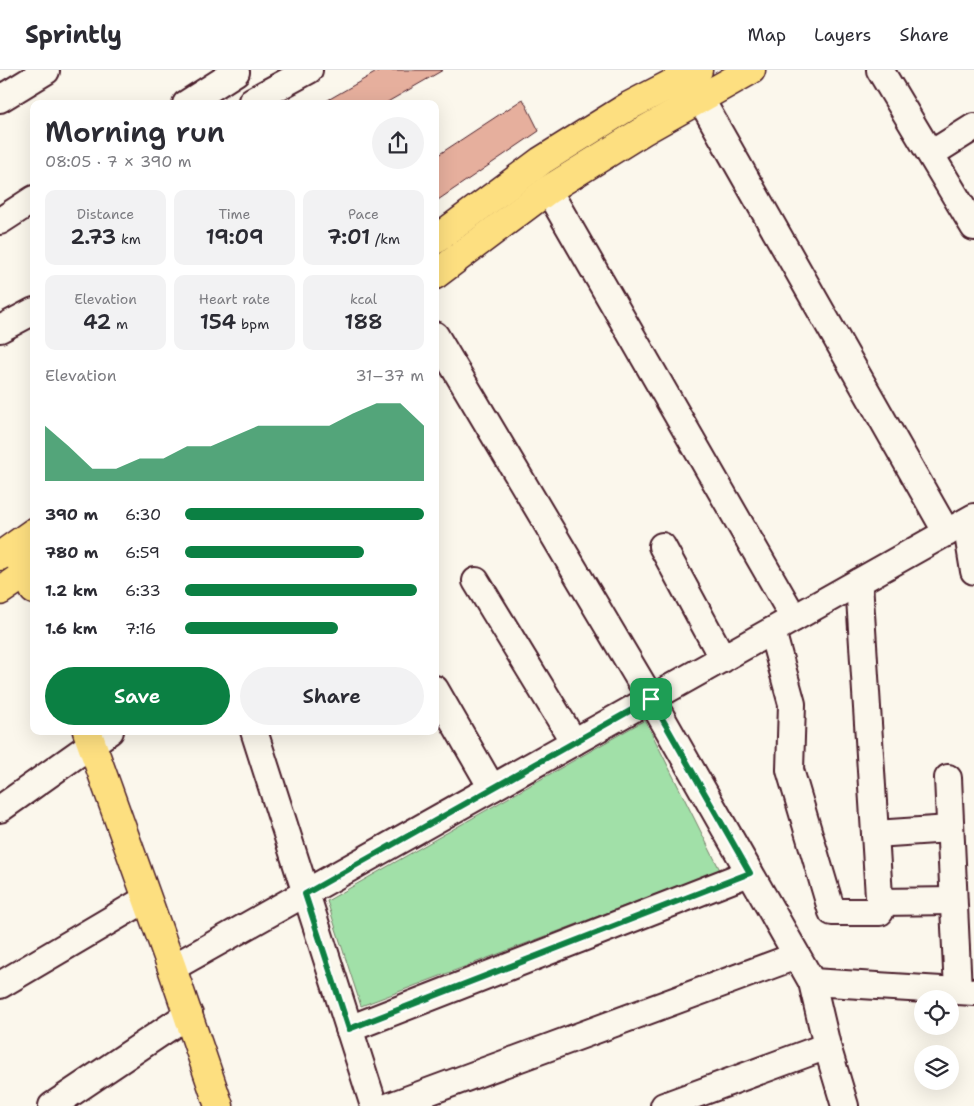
<!DOCTYPE html>
<html lang="en">
<head>
<meta charset="utf-8">
<style>
  :root { --surface:#fff; --page:#f2f2f3; --text:#2b2b33; --muted:#7c7c81; --line:#e1e1e2; --accent:#0b8043 }
  body { margin:0; font-family:"Shantell Sans",sans-serif; background:var(--page); color:var(--text); height:100vh; display:flex; flex-direction:column; font-size:19px; white-space:nowrap }
  * { box-sizing:border-box; margin:0 }
  p { font-size:16px; color:var(--muted) }
  .icon { flex:none; width:28px; height:28px; fill:none; stroke:currentColor; stroke-width:2; stroke-linecap:round; stroke-linejoin:round }
  .map { position:relative; flex:1; overflow:hidden }
  .details { position:absolute; left:30px; top:30px; width:409px; height:635px; display:flex; flex-direction:column; background:var(--surface); border-radius:10px; box-shadow:0 5px 20px #0002 }
  .details>* { flex:none }
  .controls { position:absolute; left:914px; top:920px; display:grid; gap:10px }
  .controls a { display:grid; place-items:center; width:45px; height:45px; border-radius:50%; background:var(--surface); box-shadow:0 5px 20px #0002; font-size:25px }
  .pin { position:absolute; display:grid; place-items:center; width:42px; height:42px; color:#fff; margin:-21px; border-radius:10px; box-shadow:0 2px 8px #0006 }
  .round { display:grid; place-items:center; flex:none; width:52px; height:52px; border-radius:26px; background:var(--page) }
  .headline { display:flex; align-items:center; justify-content:space-between; height:85px; padding:0 15px }
  h1 { font-size:28px; font-weight:600; line-height:38px }
  .stats { display:grid; grid-template-columns:repeat(3,1fr); gap:8px; height:85px; padding:5px 15px }
  .stats div { display:grid; align-content:center; border-radius:10px; background:var(--page); text-align:center }
  .stats b { font-size:21px; font-weight:600 }
  .stats small { font-size:14px; font-weight:400 }
  .stats p { font-size:14px }
  .chart { height:140px; padding:10px 15px }
  .chart p { display:flex; justify-content:space-between }
  .chart svg { width:100%; height:90px; margin-top:5px; fill:var(--accent); opacity:.7 }
  .button { display:flex; gap:10px; margin-top:auto; padding:10px 15px }
  .button a { flex:1; height:58px; border-radius:30px; background:var(--accent); color:#fff; font-size:20px; font-weight:600; line-height:58px; text-align:center }
  .button a+a { background:var(--page); color:var(--text) }
  ul { padding:0 15px; list-style:none; font-size:16px }
  li { display:grid; grid-template-columns:80px 60px 1fr; align-items:center; height:38px }
  li i { height:12px; border-radius:6px; background:var(--accent) }
  header { display:flex; align-items:center; gap:30px; box-sizing:border-box; height:70px; padding:0 25px; background:var(--surface); border-bottom:1px solid var(--line) }
  header strong { font-size:24px }
  nav { display:flex; gap:28px; margin-inline-start:auto; font-size:18px }
  .map>svg:first-child { display:block }
  .green { fill:#a1e0a8; stroke:#76806a }
  .building { fill:#e6af9d; stroke:#4a1f2b }
  .lines { fill:none; stroke-linecap:round; stroke-linejoin:round }
  .minor-casing { stroke:#4a1f2b; stroke-width:30 }
  .major-casing { stroke:#4a1f2b; stroke-width:31 }
  .minor { stroke:#fbf7ec; stroke-width:26 }
  .major { stroke:#fddf80; stroke-width:28 }
  .route-casing { stroke:#fff; stroke-width:10 }
  .route { stroke:#0b8043; stroke-width:6 }
</style>
</head>
<body>
<header>
<strong>Sprintly</strong>
<nav><a>Map</a><a>Layers</a><a>Share</a></nav>
</header>
<div class="map">
<svg width="974" height="1036" viewBox="0 0 974 1036">
  <rect width="100%" height="100%" fill="#fbf7ec"/>
  <filter id="ink" filterUnits="userSpaceOnUse"><feTurbulence type="fractalNoise" baseFrequency=".02" numOctaves="2"/><feDisplacementMap in="SourceGraphic" scale="10" xChannelSelector="R" yChannelSelector="G"/><feConvolveMatrix kernelMatrix="1 2 1 2 8 2 1 2 1" color-interpolation-filters="sRGB"/></filter>
  <g filter="url(#ink)">
    <!-- green -->
    <path class="green" d="M 645,650 L 720,800 L 361,936 L 327,831 Z"/>
    <!-- building -->
    <g class="building">
      <path d="M 380,0 L 443,0 L 384,34 L 321,34 Z"/>
      <path d="M 523,29 L 539,61 L 435,132 L 435,87 Z"/>
    </g>
    <g class="lines">
      <!-- minor casing -->
      <g class="minor-casing">
        <g id="minor">
          <path d="M 880,0 L 974,157"/>
          <path d="M 700,28 L 947,463"/>
          <path d="M 0,29 L 46,1"/>
          <path d="M 252,31 L 309,0"/>
          <path d="M 186,34 L 236,2"/>
          <path d="M 931,84 L 974,57"/>
          <path d="M 548,120 L 794,548"/>
          <path d="M 0,151 L 34,129"/>
          <path d="M 0,259 L 34,241"/>
          <path d="M 435,265 L 651,629 L 812,912 L 827,976 L 845,1036"/>
          <path d="M 966,452 L 974,501"/>
          <path d="M 662,476 L 723,589"/>
          <path d="M 476,511 L 574,672"/>
          <path d="M 772,561 L 792,634 L 790,700 L 832,842 L 880,842 L 859,512"/>
          <path d="M 435,619 L 492,718"/>
          <path d="M 254,661 L 374,1036"/>
          <path d="M 948,708 L 958,921"/>
          <path d="M 0,739 L 110,661"/>
          <path d="M 875,764 L 950,759"/>
          <path d="M 880,832 L 953,831"/>
          <path d="M 172,898 L 974,447"/>
          <path d="M 812,912 L 974,922"/>
          <path d="M 0,915 L 146,829"/>
          <path d="M 349,959 L 749,803"/>
          <path d="M 52,1036 L 189,944"/>
          <path d="M 390,1036 L 796,886"/>
          <path d="M 664,1036 L 827,976"/>
        </g>
      </g>
      <!-- major casing -->
      <g class="major-casing">
        <g id="major">
          <path d="M 435,170 L 541,91 L 629,36 L 698,0"/>
          <path d="M 435,205 L 548,120 L 643,61 L 751,0"/>
          <path d="M 13,478 L 27,503 L 34,520"/>
          <path d="M 0,486 L 34,462"/>
          <path d="M 0,521 L 34,498"/>
          <path d="M 87,661 L 172,898 L 219,1036"/>
        </g>
      </g>
      <!-- minor -->
      <use href="#minor" class="minor"/>
      <!-- major -->
      <use href="#major" class="major"/>
    </g>
  </g>
  <g class="lines" filter="url(#ink)">
    <!-- route casing -->
    <g class="route-casing">
      <path id="route" d="M 651,629 L 750,803 L 349,959 L 305,824 Z"/>
    </g>
    <!-- route -->
    <use href="#route" class="route"/>
  </g>
</svg>
<div class="controls">
<a><svg class="icon" aria-label="locate" viewBox="0 0 24 24"><circle cx="12" cy="12" r="6"/><path d="M12 2v4M12 18v4M2 12h4M18 12h4"/></svg></a>
<a><svg class="icon" aria-label="layers" viewBox="0 0 24 24"><path d="M12 4l9 5-9 5-9-5zM3 14l9 5 9-5"/></svg></a>
</div>
<div class="pin" style="left:651px;top:629px;background:#1e9e55"><svg class="icon" aria-label="arrive" viewBox="0 0 24 24"><path d="M6 21V4h12l-3 4 3 4H6"/></svg></div>
<section class="details">
<div class="headline"><div><h1>Morning run</h1><p>08:05 · 7 × 390 m</p></div><a class="round"><svg class="icon" aria-label="share" viewBox="0 0 24 24"><path d="M12 15V3M7 8l5-5 5 5M5 13v7h14v-7"/></svg></a></div>
<div class="stats">
<div><p>Distance</p><b>2.73<small> km</small></b></div>
<div><p>Time</p><b>19:09</b></div>
<div><p>Pace</p><b>7:01<small> /km</small></b></div>
</div>
<div class="stats">
<div><p>Elevation</p><b>42<small> m</small></b></div>
<div><p>Heart rate</p><b>154<small> bpm</small></b></div>
<div><p>kcal</p><b>188</b></div>
</div>
<div class="chart"><p><span>Elevation</span>31–37 m</p>
<svg viewBox="0 0 160 44" preserveAspectRatio="none"><path d="M0 44V17L10 27L20 38L30 38L40 33L50 33L60 27L70 27L80 22L90 17L100 17L110 17L120 17L130 11L140 6L150 6L160 17V44z"/></svg>
</div>
<ul>
<li><b>390 m</b>6:30<i style="width:100%"></i></li>
<li><b>780 m</b>6:59<i style="width:75%"></i></li>
<li><b>1.2 km</b>6:33<i style="width:97%"></i></li>
<li><b>1.6 km</b>7:16<i style="width:64%"></i></li>
</ul>
<div class="button"><a>Save</a><a>Share</a></div>
</section>
</div>
</body>
</html>
